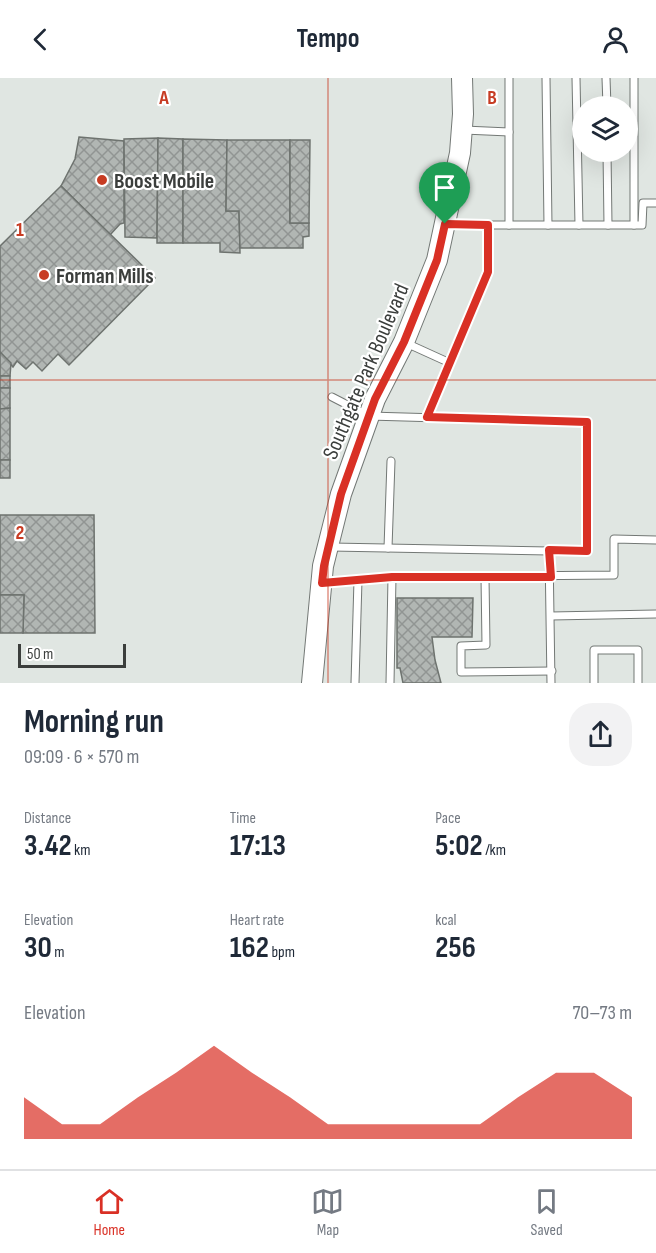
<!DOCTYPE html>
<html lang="en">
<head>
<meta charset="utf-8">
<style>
  :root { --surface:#fff; --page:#f2f2f3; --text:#1f2937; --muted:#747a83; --line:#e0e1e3; --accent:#d93025 }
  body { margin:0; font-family:"Sofia Sans Condensed",sans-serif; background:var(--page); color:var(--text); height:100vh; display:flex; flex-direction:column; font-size:22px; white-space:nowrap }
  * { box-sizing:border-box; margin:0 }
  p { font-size:20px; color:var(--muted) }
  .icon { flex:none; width:33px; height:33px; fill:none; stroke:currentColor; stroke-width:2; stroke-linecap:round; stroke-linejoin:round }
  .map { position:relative; height:605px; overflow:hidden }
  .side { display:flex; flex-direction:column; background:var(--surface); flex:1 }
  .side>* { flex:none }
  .buttons { position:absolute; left:572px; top:18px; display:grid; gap:12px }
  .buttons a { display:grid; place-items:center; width:66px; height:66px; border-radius:50%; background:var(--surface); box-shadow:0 6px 24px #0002; font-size:30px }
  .scale { position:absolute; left:18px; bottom:15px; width:108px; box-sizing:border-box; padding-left:6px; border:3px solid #3b3e3c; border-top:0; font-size:16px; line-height:21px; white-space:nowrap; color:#3b3e3c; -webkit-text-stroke:4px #fff; paint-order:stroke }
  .pin { position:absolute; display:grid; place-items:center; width:51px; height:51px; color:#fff; margin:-62px -26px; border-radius:50% 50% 50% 0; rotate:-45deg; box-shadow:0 0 6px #0007 }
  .pin .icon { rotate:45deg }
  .round { display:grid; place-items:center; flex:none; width:63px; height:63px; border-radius:24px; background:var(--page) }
  .head { display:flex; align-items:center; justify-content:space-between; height:102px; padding:0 24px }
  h1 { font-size:33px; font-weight:700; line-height:45px }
  .metrics { display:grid; grid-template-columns:repeat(3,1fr); gap:9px; height:102px; padding:6px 24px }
  .metrics div { display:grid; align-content:center }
  .metrics b { font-size:30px; font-weight:700 }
  .metrics small { font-size:16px; font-weight:400 }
  .metrics p { font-size:16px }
  .chart { height:168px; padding:12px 24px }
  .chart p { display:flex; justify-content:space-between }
  .chart svg { width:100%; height:108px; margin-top:6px; fill:var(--accent); opacity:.7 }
  header { display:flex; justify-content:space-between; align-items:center; height:78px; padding:0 24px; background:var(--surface); font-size:27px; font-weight:700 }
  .menu { display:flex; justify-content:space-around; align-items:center; height:84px; border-top:2px solid var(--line); background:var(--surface); font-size:16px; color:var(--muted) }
  .menu a { display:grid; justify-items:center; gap:3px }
  .menu .on { color:var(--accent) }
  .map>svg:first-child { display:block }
  .building { fill:url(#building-cross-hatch); stroke:#6e736f; stroke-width:1.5 }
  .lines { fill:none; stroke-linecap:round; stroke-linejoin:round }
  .lane-casing { stroke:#737875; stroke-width:9 }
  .secondary-casing { stroke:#737875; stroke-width:22 }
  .lane { stroke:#fff; stroke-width:7 }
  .secondary { stroke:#fff; stroke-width:20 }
  .route-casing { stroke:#fff; stroke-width:12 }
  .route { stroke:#d93025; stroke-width:8 }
  .grid { fill:none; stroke:#c73c23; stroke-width:1.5; stroke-opacity:0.55 }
  .poi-dot { fill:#c73c23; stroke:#fff; stroke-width:2 }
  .labels { text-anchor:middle; stroke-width:4.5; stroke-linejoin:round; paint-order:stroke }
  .poi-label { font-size:22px; font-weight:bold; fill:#3b3e3c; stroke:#fff; text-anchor:start }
  .street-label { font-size:22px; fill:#3b3e3c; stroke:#fff }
  .grid-label { font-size:20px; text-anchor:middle; font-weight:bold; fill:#c73c23; stroke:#fff; stroke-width:4.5; stroke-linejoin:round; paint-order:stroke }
</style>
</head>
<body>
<header><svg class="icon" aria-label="back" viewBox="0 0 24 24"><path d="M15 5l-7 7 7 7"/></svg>Tempo<svg class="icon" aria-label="person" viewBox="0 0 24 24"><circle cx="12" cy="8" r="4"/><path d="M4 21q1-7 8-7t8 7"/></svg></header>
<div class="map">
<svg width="656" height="605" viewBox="0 0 656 605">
  <defs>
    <pattern id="building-cross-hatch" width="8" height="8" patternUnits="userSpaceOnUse" patternTransform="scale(1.5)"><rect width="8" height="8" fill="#b1b6b3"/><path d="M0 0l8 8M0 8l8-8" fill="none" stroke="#919593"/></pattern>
  </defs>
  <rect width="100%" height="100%" fill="#e0e6e2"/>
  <!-- building -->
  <g class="building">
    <path d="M 79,59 L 124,63 L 124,145 L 120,146 L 110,157 L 61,108 L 75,81 Z"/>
    <path d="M 158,60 L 157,160 L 125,159 L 124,61 Z"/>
    <path d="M 158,60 L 183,61 L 183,165 L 157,165 Z"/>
    <path d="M 183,61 L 227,62 L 226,133 L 239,133 L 240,175 L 220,174 L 220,165 L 183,165 Z"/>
    <path d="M 227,62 L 290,62 L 290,145 L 309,145 L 309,158 L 303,159 L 303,170 L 240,170 L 239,133 L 226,133 Z"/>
    <path d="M 290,62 L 310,62 L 309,145 L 290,145 Z"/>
    <path d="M 61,108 L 155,200 L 69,287 L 58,276 L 42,293 L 33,284 L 26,291 L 17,283 L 13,289 L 0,274 L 0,168 Z"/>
    <path d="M 0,274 L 11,285 L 10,298 L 0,298 Z"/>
    <rect x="0" y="298" width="10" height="12"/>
    <path d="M 0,310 L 10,310 L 10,330 L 0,331 Z"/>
    <path d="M 10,330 L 10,382 L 0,382 L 0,331 Z"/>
    <rect x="0" y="382" width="10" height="18"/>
    <path d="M 0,437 L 94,437 L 95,555 L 23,555 L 24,517 L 0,517 Z"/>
    <path d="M 0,517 L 24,517 L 23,555 L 0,555 Z"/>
    <path d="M 397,520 L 473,520 L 472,559 L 432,559 L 435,582 L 441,605 L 403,605 L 400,590 L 397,590 Z"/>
  </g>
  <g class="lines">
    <!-- lane casing -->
    <g class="lane-casing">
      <g id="lane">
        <path d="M 509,0 L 509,147"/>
        <path d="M 546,0 L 548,147"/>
        <path d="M 576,0 L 579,147"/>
        <path d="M 606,0 L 607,28"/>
        <path d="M 634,0 L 634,147"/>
        <path d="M 464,52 L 509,54"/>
        <path d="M 607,74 L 608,147"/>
        <path d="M 488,147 L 642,147 L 643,125 L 656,125"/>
        <path d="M 406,265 L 450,285"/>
        <path d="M 332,319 L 369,338 L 587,344 L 587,473 L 549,473 L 551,605"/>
        <path d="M 427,339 L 488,194 L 488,147 L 447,146"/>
        <path d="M 331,469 L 549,473"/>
        <path d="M 388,470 L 391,383"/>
        <path d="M 485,499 L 486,567 L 461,568 L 461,594 L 552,593"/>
        <path d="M 324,504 L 392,499 L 614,497 L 614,461 L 656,462"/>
        <path d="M 551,538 L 656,536"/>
        <path d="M 355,605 L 358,502"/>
        <path d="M 390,605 L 392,499"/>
        <path d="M 594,605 L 594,572 L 638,572 L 638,605"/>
      </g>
    </g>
    <!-- secondary casing -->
    <g class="secondary-casing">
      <path id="secondary" d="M 312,605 L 323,488 L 341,416 L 375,321 L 404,264 L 437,182 L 460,75 L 463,36 L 462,0"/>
    </g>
    <!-- lane -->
    <use href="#lane" class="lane"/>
    <!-- secondary -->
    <use href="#secondary" class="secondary"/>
  </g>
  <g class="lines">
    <!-- route casing -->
    <g class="route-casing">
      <path id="route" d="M 445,146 L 488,147 L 488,194 L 427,339 L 587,344 L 587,473 L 549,472 L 551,499 L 392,499 L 322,505 L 324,488 L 341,416 L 375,321 L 404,264 L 437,182 Z"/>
    </g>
    <!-- route -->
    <use href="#route" class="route"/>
  </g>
  <!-- grid -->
  <path class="grid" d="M 328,0 L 328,605M 0,302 L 656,302"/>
  <!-- markers -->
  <g class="poi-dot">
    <circle cx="102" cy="102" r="6"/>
    <circle cx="44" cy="197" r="6"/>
  </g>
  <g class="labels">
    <!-- poi labels -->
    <g class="poi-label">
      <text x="114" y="110">Boost Mobile</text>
      <text x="56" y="205">Forman Mills</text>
    </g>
    <!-- street labels -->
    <g class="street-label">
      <text transform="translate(365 293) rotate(-67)" y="8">Southgate Park Boulevard</text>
    </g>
  </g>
  <g class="grid-label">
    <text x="164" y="26">A</text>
    <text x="492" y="26">B</text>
    <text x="20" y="158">1</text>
    <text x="20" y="461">2</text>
  </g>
</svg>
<div class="buttons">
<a><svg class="icon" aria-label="layers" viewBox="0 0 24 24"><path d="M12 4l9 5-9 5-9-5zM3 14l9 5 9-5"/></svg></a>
</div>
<div class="scale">50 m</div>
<div class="pin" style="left:445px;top:146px;background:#1e9e55"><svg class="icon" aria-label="arrive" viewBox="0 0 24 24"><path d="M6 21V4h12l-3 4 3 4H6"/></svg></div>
</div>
<section class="side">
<div class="head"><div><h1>Morning run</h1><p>09:09 · 6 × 570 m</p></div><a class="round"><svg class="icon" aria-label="share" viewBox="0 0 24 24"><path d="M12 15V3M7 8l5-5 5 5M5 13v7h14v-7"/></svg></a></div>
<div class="metrics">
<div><p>Distance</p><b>3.42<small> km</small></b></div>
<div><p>Time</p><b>17:13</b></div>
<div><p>Pace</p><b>5:02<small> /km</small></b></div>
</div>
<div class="metrics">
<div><p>Elevation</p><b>30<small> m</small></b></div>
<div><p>Heart rate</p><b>162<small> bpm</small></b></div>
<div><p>kcal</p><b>256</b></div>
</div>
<div class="chart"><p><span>Elevation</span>70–73 m</p>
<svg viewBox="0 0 160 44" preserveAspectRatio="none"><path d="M0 44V27L10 38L20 38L30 27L40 17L50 6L60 17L70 27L80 38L90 38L100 38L110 38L120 38L130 27L140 17L150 17L160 27V44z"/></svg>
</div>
</section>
<nav class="menu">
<a class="on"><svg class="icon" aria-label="home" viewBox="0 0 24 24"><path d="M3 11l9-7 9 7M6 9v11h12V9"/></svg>Home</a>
<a><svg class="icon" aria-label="map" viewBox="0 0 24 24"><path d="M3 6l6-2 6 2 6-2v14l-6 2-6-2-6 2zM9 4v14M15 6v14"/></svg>Map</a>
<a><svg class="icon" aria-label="saved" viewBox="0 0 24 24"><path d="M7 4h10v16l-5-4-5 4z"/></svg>Saved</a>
</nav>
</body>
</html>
